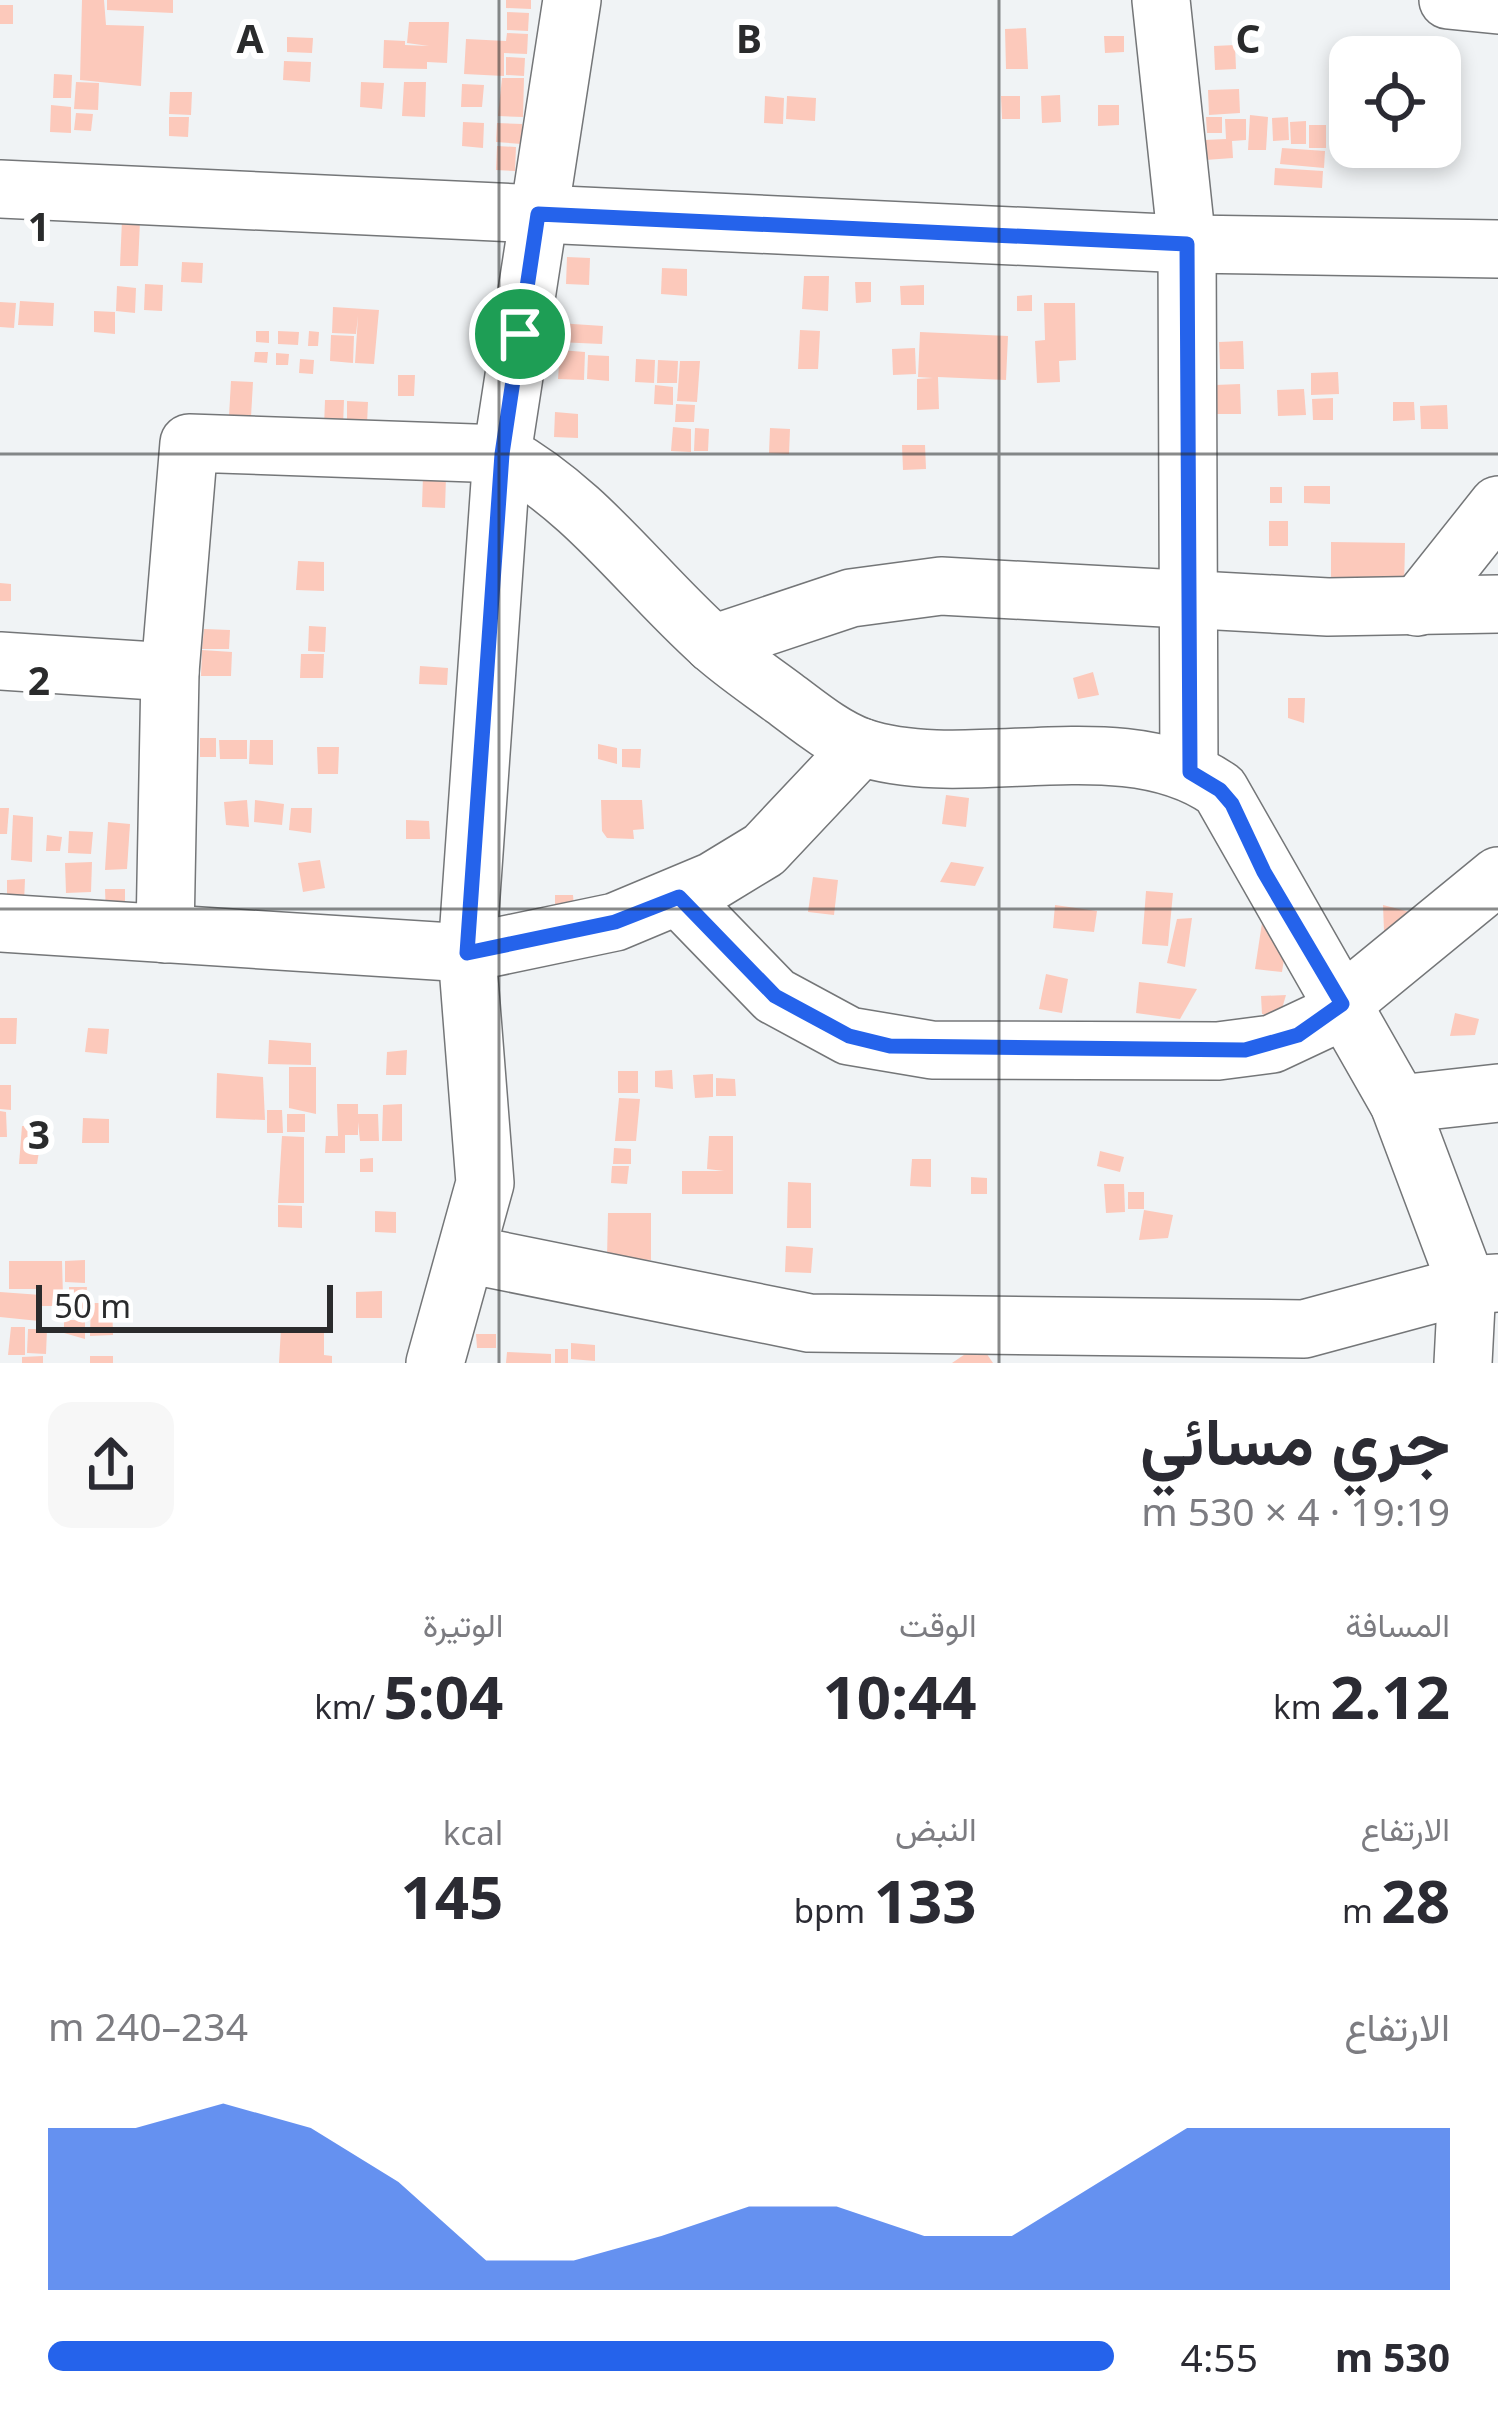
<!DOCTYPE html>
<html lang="ar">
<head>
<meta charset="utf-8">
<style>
  :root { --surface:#fff; --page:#f7f7f7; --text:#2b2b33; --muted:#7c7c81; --accent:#2563eb }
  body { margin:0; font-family:"Noto Sans",Vazirmatn,sans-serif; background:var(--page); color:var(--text); direction:rtl; height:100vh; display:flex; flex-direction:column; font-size:45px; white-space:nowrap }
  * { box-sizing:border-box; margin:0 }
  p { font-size:39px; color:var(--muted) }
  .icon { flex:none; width:66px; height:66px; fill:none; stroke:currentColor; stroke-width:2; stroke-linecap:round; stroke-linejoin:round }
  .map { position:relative; height:1363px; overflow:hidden; direction:ltr }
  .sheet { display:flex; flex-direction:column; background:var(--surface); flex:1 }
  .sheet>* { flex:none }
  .tools { position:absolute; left:1329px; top:36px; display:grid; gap:24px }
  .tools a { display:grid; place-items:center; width:132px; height:132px; border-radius:24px; background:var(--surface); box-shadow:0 6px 18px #0003; font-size:60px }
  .scale { position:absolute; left:36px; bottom:30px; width:297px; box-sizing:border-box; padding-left:12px; border:6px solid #2a2b2c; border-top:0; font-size:33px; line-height:42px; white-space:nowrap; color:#2a2b2c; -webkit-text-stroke:9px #fff; paint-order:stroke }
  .pin { position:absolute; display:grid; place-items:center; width:102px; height:102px; color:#fff; margin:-51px; border:6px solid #fff; border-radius:50%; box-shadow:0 3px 12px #0007 }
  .round { display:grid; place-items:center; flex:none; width:126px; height:126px; border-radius:24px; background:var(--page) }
  .head { display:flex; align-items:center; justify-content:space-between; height:204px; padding:0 48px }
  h1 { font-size:66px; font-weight:700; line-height:90px }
  .figures { display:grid; grid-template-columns:repeat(3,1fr); gap:18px; height:204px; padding:12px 48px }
  .figures div { display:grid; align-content:center }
  .figures b { font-size:60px; font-weight:700 }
  .figures small { font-size:33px; font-weight:400 }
  .figures p { font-size:33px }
  .chart { height:336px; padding:24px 48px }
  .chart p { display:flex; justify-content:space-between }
  .chart svg { width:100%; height:216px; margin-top:12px; fill:var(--accent); opacity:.7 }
  ul { padding:0 48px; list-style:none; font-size:39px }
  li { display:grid; grid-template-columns:192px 144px 1fr; align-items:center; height:90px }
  li i { height:30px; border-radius:15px; background:var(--accent) }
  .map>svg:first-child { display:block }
  .building { fill:#fcc9bb }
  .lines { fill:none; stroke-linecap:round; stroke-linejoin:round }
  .minor-casing { stroke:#747678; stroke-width:60 }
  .minor { stroke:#fff; stroke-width:57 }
  .route-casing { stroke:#fff; stroke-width:24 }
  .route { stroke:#2563eb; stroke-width:15 }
  .grid { fill:none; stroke:#2a2b2c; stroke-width:3; stroke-opacity:0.55 }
  .grid-label { font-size:39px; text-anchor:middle; font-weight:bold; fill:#2a2b2c; stroke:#fff; stroke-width:12; stroke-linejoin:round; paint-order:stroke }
</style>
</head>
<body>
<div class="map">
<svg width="1498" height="1363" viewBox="0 0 1498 1363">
  <rect width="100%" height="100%" fill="#f0f3f5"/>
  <!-- building -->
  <g class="building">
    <path d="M 82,0 L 104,0 L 106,25 L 144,26 L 141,86 L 80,80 Z"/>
    <path d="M 107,0 L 173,0 L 173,13 L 107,10 Z"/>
    <path d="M 506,0 L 531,0 L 531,9 L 506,8 Z"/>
    <rect x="0" y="5" width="13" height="19"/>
    <path d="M 507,12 L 529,13 L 528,31 L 507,30 Z"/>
    <path d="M 409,22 L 449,22 L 447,63 L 427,62 L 427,69 L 383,68 L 384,40 L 405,41 L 405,45 L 429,46 L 407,43 Z"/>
    <path d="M 1026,28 L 1028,69 L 1006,69 L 1005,29 Z"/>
    <path d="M 507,33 L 528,34 L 527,54 L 504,53 L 504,76 L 464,74 L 466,39 L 506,41 Z"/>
    <path d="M 1104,36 L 1124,36 L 1124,52 L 1105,53 Z"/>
    <path d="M 287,37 L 313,38 L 312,53 L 287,52 Z"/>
    <path d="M 1235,45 L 1236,69 L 1215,70 L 1214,46 Z"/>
    <path d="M 506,57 L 525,58 L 524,76 L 506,75 Z"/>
    <path d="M 284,61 L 311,62 L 310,82 L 283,80 Z"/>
    <path d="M 54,74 L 72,75 L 71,98 L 53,98 Z"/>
    <path d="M 502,78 L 524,78 L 523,117 L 498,116 Z"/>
    <path d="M 76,82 L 99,83 L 98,110 L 74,109 Z"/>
    <path d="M 361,82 L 384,83 L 382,109 L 360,107 Z"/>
    <path d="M 404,82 L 426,82 L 425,117 L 402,116 Z"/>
    <path d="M 462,84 L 484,85 L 482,107 L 461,107 Z"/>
    <path d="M 1239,89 L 1240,113 L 1209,115 L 1208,90 Z"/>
    <path d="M 170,92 L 192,92 L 191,115 L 169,114 Z"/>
    <path d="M 1060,95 L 1061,122 L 1042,123 L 1041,96 Z"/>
    <path d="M 765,96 L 784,98 L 783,124 L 764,123 Z"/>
    <path d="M 787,96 L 816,98 L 815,121 L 786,119 Z"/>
    <path d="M 1001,96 L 1020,96 L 1020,119 L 1002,119 Z"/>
    <path d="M 51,105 L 71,107 L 71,133 L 50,132 Z"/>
    <path d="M 1098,105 L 1119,105 L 1119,125 L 1098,126 Z"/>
    <path d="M 76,113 L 93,114 L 91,131 L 74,130 Z"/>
    <path d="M 1250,115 L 1268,117 L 1266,150 L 1248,150 Z"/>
    <path d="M 169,117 L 189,117 L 188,137 L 169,136 Z"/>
    <path d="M 1206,117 L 1222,117 L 1222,133 L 1207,133 Z"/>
    <path d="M 1288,117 L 1289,140 L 1273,141 L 1272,118 Z"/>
    <path d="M 1225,119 L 1246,119 L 1246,140 L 1232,141 L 1233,158 L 1205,160 L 1204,140 L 1226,139 Z"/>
    <path d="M 1306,121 L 1306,144 L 1291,144 L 1290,122 Z"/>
    <path d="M 463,122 L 484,123 L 483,148 L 462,146 Z"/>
    <path d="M 497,123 L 522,124 L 522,144 L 496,142 Z"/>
    <rect x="1309" y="125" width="17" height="23"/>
    <path d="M 497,146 L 516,147 L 515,171 L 496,170 Z"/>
    <path d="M 1282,148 L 1325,151 L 1324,168 L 1280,164 Z"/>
    <path d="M 1275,168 L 1323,171 L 1322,188 L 1274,185 Z"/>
    <path d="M 122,220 L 140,221 L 138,266 L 120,266 Z"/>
    <path d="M 567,257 L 590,258 L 589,285 L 566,284 Z"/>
    <path d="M 182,262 L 203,263 L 202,283 L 181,282 Z"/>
    <path d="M 662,268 L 687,269 L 687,296 L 661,294 Z"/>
    <path d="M 804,276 L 829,276 L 828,311 L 802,309 Z"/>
    <path d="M 855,282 L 871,282 L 871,302 L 856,303 Z"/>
    <path d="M 145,284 L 163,285 L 162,311 L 144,310 Z"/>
    <path d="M 924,285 L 924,305 L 901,305 L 900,286 Z"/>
    <path d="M 117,286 L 136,288 L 135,313 L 116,311 Z"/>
    <path d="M 1032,295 L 1032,311 L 1017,311 L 1017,296 Z"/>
    <path d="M 20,301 L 54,303 L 53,326 L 18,325 Z"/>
    <path d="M 0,302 L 16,303 L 14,328 L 0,327 Z"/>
    <path d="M 1044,303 L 1075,303 L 1076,360 L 1059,361 L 1060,382 L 1037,383 L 1035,341 L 1045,340 Z"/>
    <path d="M 333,307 L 379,310 L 374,364 L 355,363 L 358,316 L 356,334 L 332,333 Z"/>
    <path d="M 94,311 L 115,312 L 115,334 L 94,332 Z"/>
    <path d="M 558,323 L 603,326 L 602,344 L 557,342 Z"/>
    <path d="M 800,330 L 820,331 L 818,369 L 798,369 Z"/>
    <path d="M 256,331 L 269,331 L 269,343 L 256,342 Z"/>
    <path d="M 278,331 L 299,332 L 298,345 L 278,344 Z"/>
    <path d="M 309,331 L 319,332 L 318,346 L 308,346 Z"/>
    <path d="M 920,332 L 1008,336 L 1006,380 L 938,377 L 939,409 L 917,410 L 917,379 L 933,378 L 918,377 Z"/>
    <path d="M 331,335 L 354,336 L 353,363 L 330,361 Z"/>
    <path d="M 1243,341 L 1244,369 L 1220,369 L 1219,342 Z"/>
    <path d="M 915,348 L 916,374 L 893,375 L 892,349 Z"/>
    <path d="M 560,350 L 585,352 L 584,380 L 558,379 Z"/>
    <path d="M 255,352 L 268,352 L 267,363 L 254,362 Z"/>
    <path d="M 276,353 L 289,354 L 288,365 L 276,365 Z"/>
    <path d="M 588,355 L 609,356 L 609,381 L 587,379 Z"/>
    <path d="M 300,359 L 314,360 L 313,374 L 299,373 Z"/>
    <path d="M 636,359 L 655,360 L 654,383 L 635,382 Z"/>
    <path d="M 658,360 L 678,361 L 677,383 L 657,383 Z"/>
    <path d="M 680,361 L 700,361 L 697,402 L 677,401 Z"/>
    <path d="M 1338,372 L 1339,394 L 1311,395 L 1311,373 Z"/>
    <path d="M 398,375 L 415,375 L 414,396 L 398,396 Z"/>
    <path d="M 231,381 L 253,382 L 251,417 L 229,416 Z"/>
    <path d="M 1240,384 L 1241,414 L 1217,414 L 1215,385 Z"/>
    <path d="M 655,385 L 673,387 L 673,405 L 654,404 Z"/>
    <path d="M 1304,389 L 1306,415 L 1278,416 L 1277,390 Z"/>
    <path d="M 1333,398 L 1333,420 L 1313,420 L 1312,399 Z"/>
    <path d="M 325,400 L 344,400 L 343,427 L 324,427 Z"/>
    <path d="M 347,401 L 368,402 L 367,424 L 347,422 Z"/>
    <path d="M 1393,402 L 1414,402 L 1415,420 L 1393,421 Z"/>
    <path d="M 676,404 L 695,405 L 694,422 L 675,422 Z"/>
    <path d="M 1447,405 L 1448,429 L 1421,429 L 1420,406 Z"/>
    <path d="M 555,412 L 578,414 L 578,438 L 554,437 Z"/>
    <path d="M 673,427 L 691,429 L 691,452 L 671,451 Z"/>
    <path d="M 695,428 L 709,429 L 708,451 L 694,451 Z"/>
    <path d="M 770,428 L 790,429 L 789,454 L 769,453 Z"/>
    <path d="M 902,445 L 925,445 L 926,469 L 903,470 Z"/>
    <path d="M 423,476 L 446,477 L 445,508 L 422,507 Z"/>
    <path d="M 1304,486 L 1330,486 L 1330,504 L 1304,503 Z"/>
    <rect x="1270" y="487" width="12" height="16"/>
    <rect x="1269" y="521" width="19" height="25"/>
    <path d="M 1331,542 L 1405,543 L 1404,590 L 1331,582 Z"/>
    <path d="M 298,561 L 324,562 L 324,591 L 296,590 Z"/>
    <path d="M 0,583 L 11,584 L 11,601 L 0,601 Z"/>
    <path d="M 309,626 L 326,627 L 325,652 L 308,651 Z"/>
    <path d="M 204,629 L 230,630 L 229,649 L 202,649 Z"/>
    <path d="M 202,650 L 232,652 L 231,676 L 201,676 Z"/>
    <path d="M 301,654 L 324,654 L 323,678 L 300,678 Z"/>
    <path d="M 420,666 L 448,668 L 447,685 L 419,684 Z"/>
    <path d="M 1093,672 L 1099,695 L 1078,699 L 1073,678 Z"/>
    <path d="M 1288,698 L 1305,698 L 1304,723 L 1288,718 Z"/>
    <rect x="200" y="738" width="16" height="19"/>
    <path d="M 219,740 L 247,740 L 247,759 L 220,759 Z"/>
    <path d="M 250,740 L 273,740 L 273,765 L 249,764 Z"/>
    <path d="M 598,744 L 617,748 L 617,764 L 598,759 Z"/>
    <path d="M 317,747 L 339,747 L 338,774 L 318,774 Z"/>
    <path d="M 622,749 L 641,749 L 640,768 L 622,767 Z"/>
    <path d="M 946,795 L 969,798 L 966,827 L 942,824 Z"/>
    <path d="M 247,800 L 249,827 L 226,825 L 224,802 Z"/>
    <path d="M 255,800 L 284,804 L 282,825 L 254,822 Z"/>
    <path d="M 601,800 L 642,800 L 644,829 L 633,830 L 634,839 L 607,838 L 602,831 Z"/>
    <path d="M 0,808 L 9,808 L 7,834 L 0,834 Z"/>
    <path d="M 291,808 L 312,808 L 311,833 L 289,830 Z"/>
    <path d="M 13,815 L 33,817 L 32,862 L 11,860 Z"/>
    <path d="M 406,820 L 429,821 L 430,839 L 406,839 Z"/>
    <path d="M 108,822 L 130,824 L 127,869 L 105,870 Z"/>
    <path d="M 69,831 L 93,832 L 91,854 L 68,853 Z"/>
    <path d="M 47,835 L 62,837 L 60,851 L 46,851 Z"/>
    <path d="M 320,860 L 325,888 L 303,892 L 298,863 Z"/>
    <path d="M 92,862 L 91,892 L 66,893 L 65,863 Z"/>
    <path d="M 951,862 L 984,867 L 975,886 L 940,882 Z"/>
    <path d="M 813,877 L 838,880 L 834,915 L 808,912 Z"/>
    <path d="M 25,879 L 24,903 L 7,903 L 7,880 Z"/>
    <path d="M 105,889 L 125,889 L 125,913 L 106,914 Z"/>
    <path d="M 1146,891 L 1173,893 L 1168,946 L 1142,944 Z"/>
    <path d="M 555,895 L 573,895 L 575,917 L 555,917 Z"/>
    <path d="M 1055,905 L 1097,911 L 1094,932 L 1053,928 Z"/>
    <path d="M 1383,905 L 1410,912 L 1406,930 L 1384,931 Z"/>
    <path d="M 1192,918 L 1185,967 L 1167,963 L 1177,919 Z"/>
    <path d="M 1262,923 L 1289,927 L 1282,972 L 1255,969 Z"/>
    <path d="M 1046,974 L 1068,979 L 1062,1013 L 1039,1009 Z"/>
    <path d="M 1139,982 L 1197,989 L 1180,1019 L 1136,1013 Z"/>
    <path d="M 1286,995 L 1279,1019 L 1262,1014 L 1261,996 Z"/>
    <path d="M 1455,1013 L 1479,1019 L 1475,1035 L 1450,1036 Z"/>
    <path d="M 0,1018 L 17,1018 L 16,1044 L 0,1044 Z"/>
    <path d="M 88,1028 L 109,1029 L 107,1054 L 85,1052 Z"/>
    <path d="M 269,1040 L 311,1043 L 311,1065 L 268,1064 Z"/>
    <path d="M 407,1050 L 406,1075 L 386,1075 L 387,1052 Z"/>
    <path d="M 289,1067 L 316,1067 L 316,1114 L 289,1108 Z"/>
    <path d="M 672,1070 L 673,1089 L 655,1087 L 655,1071 Z"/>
    <rect x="618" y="1071" width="20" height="22"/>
    <path d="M 217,1073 L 263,1077 L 265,1120 L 216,1118 Z"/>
    <path d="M 713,1074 L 713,1097 L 695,1098 L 693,1075 Z"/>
    <path d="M 716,1078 L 735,1079 L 736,1096 L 716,1096 Z"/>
    <path d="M 0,1085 L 11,1085 L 11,1110 L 0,1109 Z"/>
    <path d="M 619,1098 L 640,1099 L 636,1141 L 615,1141 Z"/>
    <path d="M 337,1104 L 358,1104 L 358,1114 L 378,1114 L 379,1141 L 360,1141 L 358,1122 L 358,1135 L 345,1135 L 345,1153 L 325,1153 L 326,1136 L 338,1136 Z"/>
    <path d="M 402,1104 L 402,1141 L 382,1141 L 383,1105 Z"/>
    <path d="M 267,1110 L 282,1110 L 283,1133 L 267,1133 Z"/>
    <path d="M 0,1111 L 6,1112 L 7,1137 L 0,1137 Z"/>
    <rect x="287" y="1114" width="18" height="18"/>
    <path d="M 83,1118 L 109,1119 L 109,1143 L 82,1143 Z"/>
    <path d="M 22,1126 L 43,1126 L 37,1164 L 19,1164 Z"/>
    <path d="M 282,1136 L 304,1137 L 304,1203 L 278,1203 Z"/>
    <path d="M 709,1136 L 733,1136 L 733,1194 L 682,1194 L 682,1171 L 724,1171 L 707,1169 Z"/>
    <path d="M 614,1148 L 631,1149 L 631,1164 L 613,1164 Z"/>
    <path d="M 1100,1151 L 1124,1157 L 1120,1172 L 1097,1166 Z"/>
    <path d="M 373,1158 L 373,1172 L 360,1172 L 360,1159 Z"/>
    <path d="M 912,1159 L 931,1159 L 931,1187 L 910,1186 Z"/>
    <path d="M 612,1166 L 629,1166 L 627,1184 L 611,1183 Z"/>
    <path d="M 971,1177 L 987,1178 L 987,1194 L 971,1194 Z"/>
    <path d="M 788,1182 L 811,1183 L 811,1228 L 787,1228 Z"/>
    <path d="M 1104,1184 L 1124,1184 L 1125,1212 L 1106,1213 Z"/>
    <rect x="1128" y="1192" width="16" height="17"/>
    <path d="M 278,1205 L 302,1206 L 302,1228 L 278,1227 Z"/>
    <path d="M 1144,1210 L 1173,1215 L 1168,1238 L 1139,1240 Z"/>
    <path d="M 375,1211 L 396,1212 L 396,1233 L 375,1232 Z"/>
    <path d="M 608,1213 L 651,1213 L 651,1260 L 607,1258 Z"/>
    <path d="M 786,1246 L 813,1248 L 811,1273 L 785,1272 Z"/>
    <path d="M 85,1260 L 85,1283 L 65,1282 L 65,1261 Z"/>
    <path d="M 9,1261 L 62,1261 L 63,1296 L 53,1295 L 53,1306 L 39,1306 L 39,1321 L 0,1317 L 0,1292 L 41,1295 L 41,1289 L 9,1289 Z"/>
    <path d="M 69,1287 L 87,1287 L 84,1315 L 69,1316 Z"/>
    <path d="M 382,1291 L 382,1318 L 356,1318 L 356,1292 Z"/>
    <path d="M 91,1303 L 112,1303 L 113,1335 L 90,1336 Z"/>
    <path d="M 64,1320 L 85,1320 L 85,1339 L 64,1333 Z"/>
    <path d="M 11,1327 L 25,1327 L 25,1355 L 8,1355 Z"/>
    <path d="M 281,1328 L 324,1329 L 324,1355 L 332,1356 L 332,1363 L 279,1363 Z"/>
    <path d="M 28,1329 L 47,1329 L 46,1354 L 27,1353 Z"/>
    <path d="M 476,1334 L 496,1334 L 496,1348 L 477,1348 Z"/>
    <path d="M 571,1343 L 595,1345 L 595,1361 L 571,1359 Z"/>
    <path d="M 980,1344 L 993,1363 L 952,1363 Z"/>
    <rect x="555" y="1349" width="13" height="14"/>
    <path d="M 507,1352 L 551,1354 L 551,1363 L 506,1363 Z"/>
    <path d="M 43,1356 L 43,1363 L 22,1363 L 22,1357 Z"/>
    <rect x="90" y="1356" width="23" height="7"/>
  </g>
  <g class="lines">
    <!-- minor casing -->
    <g class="minor-casing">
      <g id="minor">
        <path d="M 1161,0 L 1187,244 L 1189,772"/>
        <path d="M 1448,0 L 1498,5"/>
        <path d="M 0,189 L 1187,244 L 1498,249"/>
        <path d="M 1417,607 L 1498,505"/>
        <path d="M 713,644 L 851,598 L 941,586 L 1328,607 L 1498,604"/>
        <path d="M 0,661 L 170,672"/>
        <path d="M 679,897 L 775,996 L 849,1036 L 932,1050 L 1218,1051 L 1272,1044 L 1321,1021 L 1498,876"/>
        <path d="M 0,923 L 467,953 L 615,922 L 713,881 L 764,850 L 861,747"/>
        <path d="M 165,934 L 170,672 L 189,443 L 502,454 C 586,500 641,579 711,642 C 734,663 760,680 784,698 C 807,715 833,737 861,747 C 969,783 1123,721 1220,790 L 1399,1104 L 1467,1285 L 1498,1283"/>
        <path d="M 1399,1104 L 1498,1093"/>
        <path d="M 467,1254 L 809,1323 L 1304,1329 L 1467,1285 L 1463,1363"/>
        <path d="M 435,1363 L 485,1183 L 467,953 L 502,454 L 572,0"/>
      </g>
    </g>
    <!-- minor -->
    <use href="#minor" class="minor"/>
  </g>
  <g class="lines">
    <!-- route casing -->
    <g class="route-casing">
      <path id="route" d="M 538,214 L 1187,244 L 1190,772 L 1220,790 L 1232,804 L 1264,872 L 1342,1004 L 1298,1035 L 1245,1050 L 890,1046 L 849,1036 L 775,996 L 679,897 L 615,922 L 467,953 L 502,454 Z"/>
    </g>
    <!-- route -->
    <use href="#route" class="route"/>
  </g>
  <!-- grid -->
  <path class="grid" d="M 499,0 L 499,1363M 999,0 L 999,1363M 0,454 L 1498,454M 0,909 L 1498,909"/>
  <g class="grid-label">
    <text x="250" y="53">A</text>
    <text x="749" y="53">B</text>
    <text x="1248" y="53">C</text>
    <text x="39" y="241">1</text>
    <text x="39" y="695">2</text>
    <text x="39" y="1149">3</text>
  </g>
</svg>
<div class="tools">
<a><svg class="icon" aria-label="locate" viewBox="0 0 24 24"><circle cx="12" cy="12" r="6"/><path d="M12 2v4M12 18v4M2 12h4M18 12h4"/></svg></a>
</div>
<div class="scale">50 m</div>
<div class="pin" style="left:520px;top:334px;background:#1e9e55"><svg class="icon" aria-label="arrive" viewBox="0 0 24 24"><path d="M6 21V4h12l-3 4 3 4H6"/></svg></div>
</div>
<section class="sheet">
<div class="head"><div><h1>جري مسائي</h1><p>19:19 · 4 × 530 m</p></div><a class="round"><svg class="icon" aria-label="share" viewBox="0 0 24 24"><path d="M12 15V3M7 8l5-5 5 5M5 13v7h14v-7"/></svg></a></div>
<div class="figures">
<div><p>المسافة</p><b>2.12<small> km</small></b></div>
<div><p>الوقت</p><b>10:44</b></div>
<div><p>الوتيرة</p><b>5:04<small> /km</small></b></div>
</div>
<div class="figures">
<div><p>الارتفاع</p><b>28<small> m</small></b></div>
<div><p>النبض</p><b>133<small> bpm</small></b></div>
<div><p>kcal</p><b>145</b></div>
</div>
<div class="chart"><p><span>الارتفاع</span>234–240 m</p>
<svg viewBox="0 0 160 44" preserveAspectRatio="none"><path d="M0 44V11L10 11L20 6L30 11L40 22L50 38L60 38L70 33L80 27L90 27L100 33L110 33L120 22L130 11L140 11L150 11L160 11V44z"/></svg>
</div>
<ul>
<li><b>530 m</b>4:55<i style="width:100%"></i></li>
</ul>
</section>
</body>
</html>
